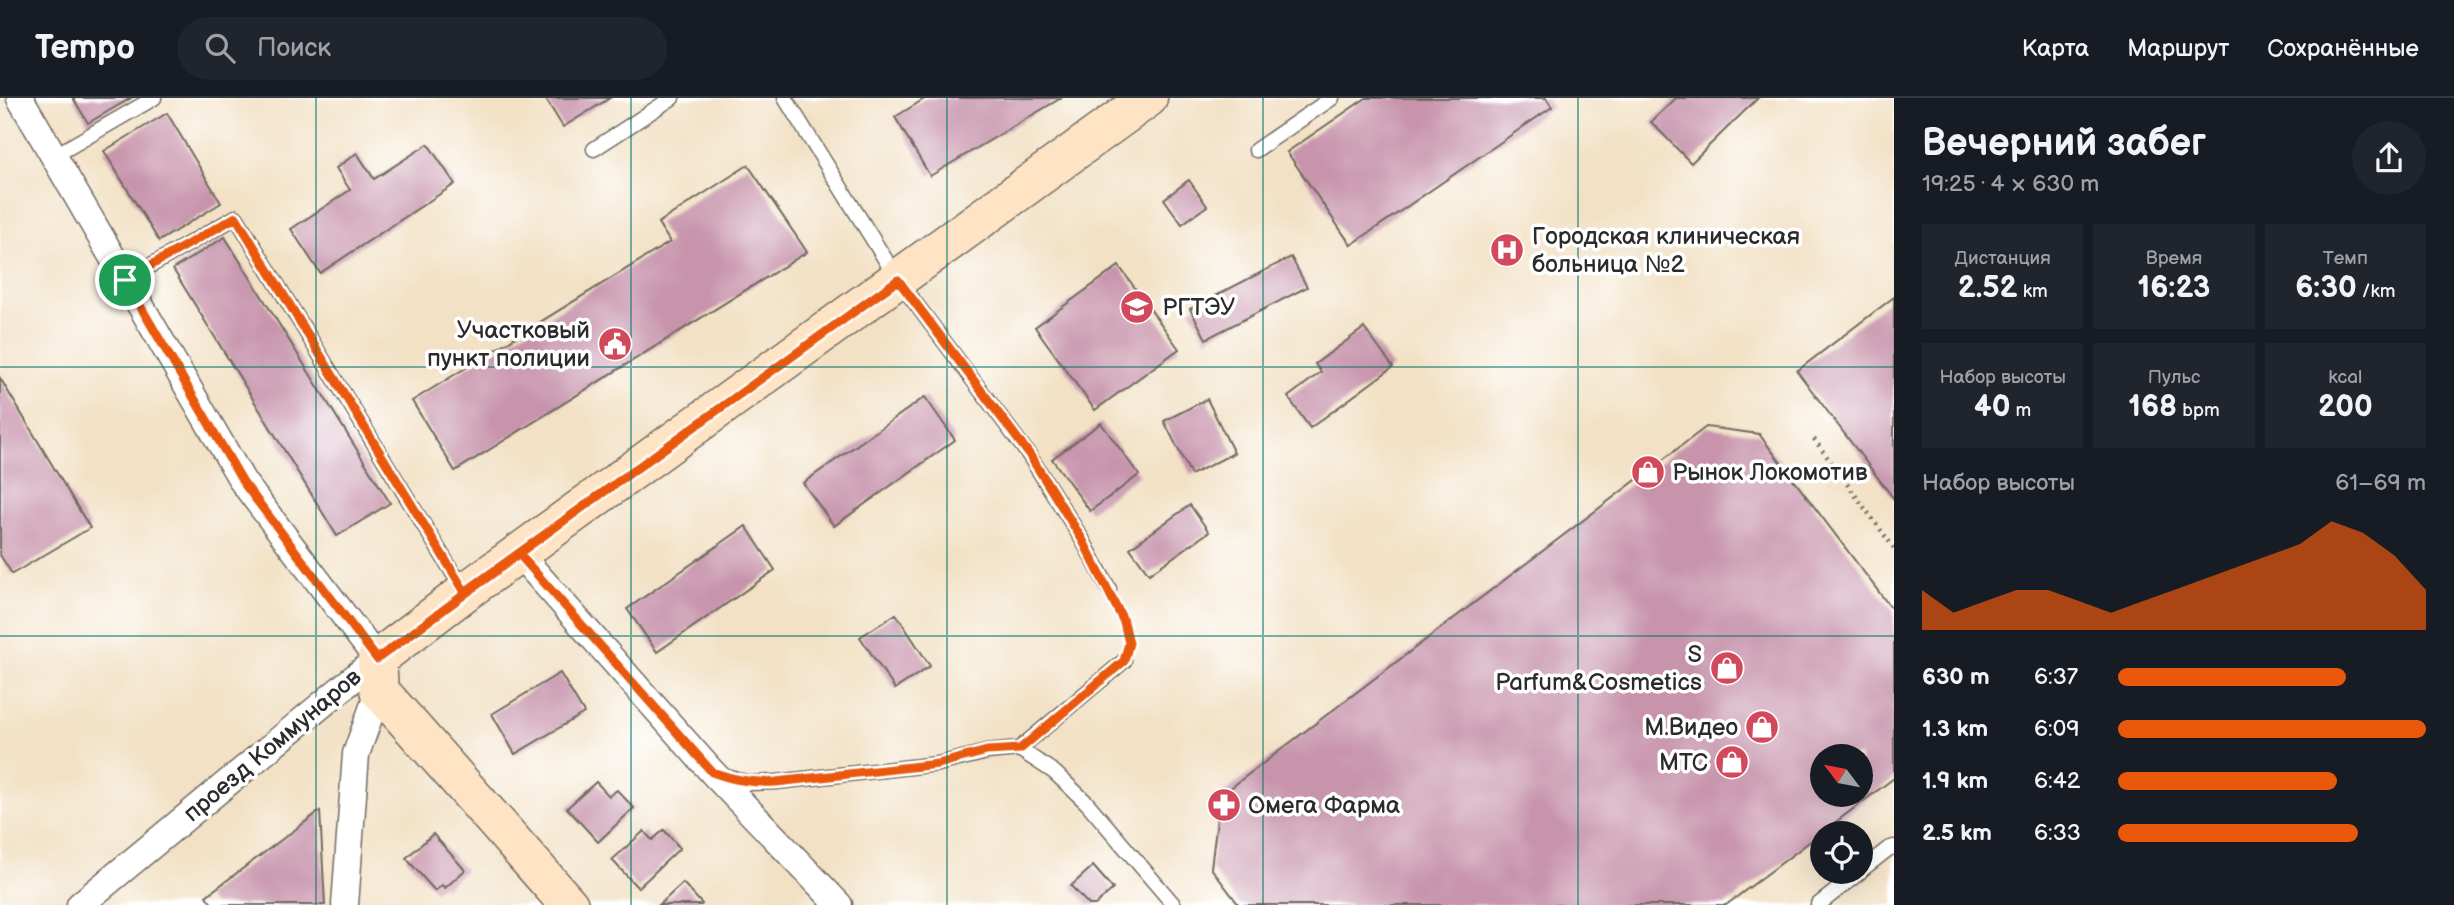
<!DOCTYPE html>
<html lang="ru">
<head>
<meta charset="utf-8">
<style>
  :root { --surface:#171b24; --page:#20242c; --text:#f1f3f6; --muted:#9ea1a6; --line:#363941; --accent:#ea580c }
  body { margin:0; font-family:"Balsamiq Sans",sans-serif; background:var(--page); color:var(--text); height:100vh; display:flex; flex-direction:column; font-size:26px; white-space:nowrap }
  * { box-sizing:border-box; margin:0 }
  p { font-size:23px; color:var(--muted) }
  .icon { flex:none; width:38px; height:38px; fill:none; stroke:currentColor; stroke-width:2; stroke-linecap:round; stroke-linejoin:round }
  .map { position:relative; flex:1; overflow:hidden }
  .sheet { display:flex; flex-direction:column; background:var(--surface); width:560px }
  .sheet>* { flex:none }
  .needle { width:46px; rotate:302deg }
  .tools { position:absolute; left:1810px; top:646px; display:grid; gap:14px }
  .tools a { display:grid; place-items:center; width:63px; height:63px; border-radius:50%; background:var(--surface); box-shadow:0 7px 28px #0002; font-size:35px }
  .pin { position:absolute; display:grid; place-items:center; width:60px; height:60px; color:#fff; margin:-30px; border:4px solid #fff; border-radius:50%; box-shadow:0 2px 7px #0007 }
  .round { display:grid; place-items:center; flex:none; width:74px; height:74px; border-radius:37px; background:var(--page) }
  .overview { display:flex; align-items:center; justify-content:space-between; height:119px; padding:0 28px }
  h1 { font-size:38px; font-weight:700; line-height:52px }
  .metrics { display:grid; grid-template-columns:repeat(3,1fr); gap:10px; height:119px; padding:7px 28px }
  .metrics div { display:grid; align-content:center; border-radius:0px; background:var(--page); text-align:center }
  .metrics b { font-size:30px; font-weight:700 }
  .metrics small { font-size:19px; font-weight:400 }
  .metrics p { font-size:19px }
  .chart { height:196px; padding:14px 28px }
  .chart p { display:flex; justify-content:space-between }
  .chart svg { width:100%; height:126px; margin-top:7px; fill:var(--accent); opacity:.7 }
  ul { padding:0 28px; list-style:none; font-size:23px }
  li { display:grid; grid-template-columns:112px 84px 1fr; align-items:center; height:52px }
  li i { height:18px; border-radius:9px; background:var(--accent) }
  header { display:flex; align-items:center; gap:42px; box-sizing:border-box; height:98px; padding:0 35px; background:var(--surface); border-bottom:2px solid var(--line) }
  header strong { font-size:33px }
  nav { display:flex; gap:38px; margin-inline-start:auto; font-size:24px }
  .search { width:490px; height:63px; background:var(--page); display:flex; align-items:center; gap:18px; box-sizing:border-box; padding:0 24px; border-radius:38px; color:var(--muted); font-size:26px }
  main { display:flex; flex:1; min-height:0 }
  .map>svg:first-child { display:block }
  .building { fill:#c794ac; fill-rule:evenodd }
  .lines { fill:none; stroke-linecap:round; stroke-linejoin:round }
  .lane-casing { stroke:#716b61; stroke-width:17 }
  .street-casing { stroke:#716b61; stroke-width:29 }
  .secondary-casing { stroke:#716b61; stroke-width:41 }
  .path { stroke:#716b61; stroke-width:4.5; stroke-dasharray:2 5; stroke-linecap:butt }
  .lane { stroke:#fff; stroke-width:14 }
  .street { stroke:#fff; stroke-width:26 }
  .secondary { stroke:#fee4c5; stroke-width:38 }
  .route-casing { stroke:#fff; stroke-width:14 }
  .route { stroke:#ea580c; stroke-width:9 }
  .grid { fill:none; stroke:#0f766e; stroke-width:2; stroke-opacity:0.55 }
  .labels { text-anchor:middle; stroke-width:7; stroke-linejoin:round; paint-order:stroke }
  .poi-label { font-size:24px; fill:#2b2b2b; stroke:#fff; text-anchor:start }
  .street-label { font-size:24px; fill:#2b2b2b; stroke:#fff }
</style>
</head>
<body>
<header>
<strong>Tempo</strong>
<div class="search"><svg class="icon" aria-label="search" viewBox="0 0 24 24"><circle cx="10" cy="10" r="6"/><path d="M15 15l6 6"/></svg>Поиск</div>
<nav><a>Карта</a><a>Маршрут</a><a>Сохранённые</a></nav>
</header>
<main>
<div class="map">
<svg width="1894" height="807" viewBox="0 0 1894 807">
  <rect width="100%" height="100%" fill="#fff"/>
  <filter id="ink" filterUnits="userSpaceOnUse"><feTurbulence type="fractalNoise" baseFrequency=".0143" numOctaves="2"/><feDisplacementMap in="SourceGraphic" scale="14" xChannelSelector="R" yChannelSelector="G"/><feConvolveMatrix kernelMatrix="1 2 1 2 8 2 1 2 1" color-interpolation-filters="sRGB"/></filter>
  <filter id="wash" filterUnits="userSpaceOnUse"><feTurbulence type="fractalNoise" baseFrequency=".00686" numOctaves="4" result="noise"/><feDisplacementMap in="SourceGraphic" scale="28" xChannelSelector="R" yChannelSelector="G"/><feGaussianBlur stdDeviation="1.57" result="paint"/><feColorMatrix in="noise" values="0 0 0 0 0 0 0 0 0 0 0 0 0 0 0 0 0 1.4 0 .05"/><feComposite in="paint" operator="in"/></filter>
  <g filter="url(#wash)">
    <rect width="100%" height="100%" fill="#f2e1c5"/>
    <g id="blocks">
      <!-- building -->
      <g class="building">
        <path d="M 73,0 L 131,0 L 88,25 Z"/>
        <path d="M 545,0 L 610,0 L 563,29 Z"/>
        <path d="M 926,0 L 1061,0 L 930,78 L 895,19 Z"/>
        <path d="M 1366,0 L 1546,0 L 1552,9 L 1351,147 L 1287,54 Z"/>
        <path d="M 1676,0 L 1758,0 L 1691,65 L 1651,24 Z"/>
        <path d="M 167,15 L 221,105 L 159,143 L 104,53 Z"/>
        <path d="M 428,46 L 455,86 L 320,175 L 291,131 L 350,92 L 336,70 L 357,55 L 374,81 Z"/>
        <path d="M 748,67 L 807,154 L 455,373 L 412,303 L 670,144 L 658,125 Z"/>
        <path d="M 1189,82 L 1207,108 L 1182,126 L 1164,101 Z"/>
        <path d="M 225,139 L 390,405 L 337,438 L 173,171 Z"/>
        <path d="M 1291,159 L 1307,189 L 1206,241 L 1190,211 Z"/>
        <path d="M 1119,168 L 1179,251 L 1095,312 L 1035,229 Z"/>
        <path d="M 1894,199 L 1894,401 L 1797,273 Z"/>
        <path d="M 1364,230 L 1393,269 L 1310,330 L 1288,299 L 1321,274 L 1315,266 Z"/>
        <path d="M 0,280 L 90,430 L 12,476 L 0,457 Z"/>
        <path d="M 925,299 L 955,342 L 834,428 L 803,385 Z"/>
        <path d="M 1207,301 L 1234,355 L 1191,377 L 1164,323 Z"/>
        <path d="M 1101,325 L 1139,377 L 1090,413 L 1052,361 Z"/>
        <path d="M 1706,329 L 1759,336 L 1894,514 L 1894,680 L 1726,807 L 1239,807 L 1211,770 L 1220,698 ZM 1822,658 L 1860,658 L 1860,696 L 1822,696 Z"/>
        <path d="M 1190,407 L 1209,434 L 1149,476 L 1130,450 Z"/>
        <path d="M 746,428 L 775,472 L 657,554 L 627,511 Z"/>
        <path d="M 896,516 L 930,568 L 895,591 L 860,539 Z"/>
        <path d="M 560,575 L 584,615 L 515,656 L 492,616 Z"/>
        <path d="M 596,684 L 609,698 L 617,692 L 634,710 L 598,744 L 567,710 Z"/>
        <path d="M 320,713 L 325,807 L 213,807 L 206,798 Z"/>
        <path d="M 664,732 L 680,750 L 638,790 L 612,762 L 644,733 L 652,742 Z"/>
        <path d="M 433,736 L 465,772 L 445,790 L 442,787 L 435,793 L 406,760 Z"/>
        <path d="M 1093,768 L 1113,791 L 1095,807 L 1089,807 L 1071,788 Z"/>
        <path d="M 683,785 L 702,806 L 701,807 L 659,807 Z"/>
      </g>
    </g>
  </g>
  <g filter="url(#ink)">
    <use href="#blocks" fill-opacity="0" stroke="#716b61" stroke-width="2"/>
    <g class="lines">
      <!-- lane casing -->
      <g class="lane-casing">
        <g id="lane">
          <path d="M 785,0 L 898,182 L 1029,357 L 1082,441 L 1109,491"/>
          <path d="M 594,51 L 672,0"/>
          <path d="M 1256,52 L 1332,0"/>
          <path d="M 54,58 L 154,0"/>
          <path d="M 125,182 L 236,119 L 464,493"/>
          <path d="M 1019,651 L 1054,674 L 1087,705 L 1174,807"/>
          <path d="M 723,678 L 749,685 L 776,684 L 938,666 L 987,654 L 1019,651 L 1124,563"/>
          <path d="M 1860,773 L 1888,751 L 1894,749"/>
          <path d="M 1818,807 L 1860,774"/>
        </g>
      </g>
      <!-- street casing -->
      <g class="street-casing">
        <g id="street">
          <path d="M 20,0 L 243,384 L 377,561 L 80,807"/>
          <path d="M 519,456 L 712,674 L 839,807"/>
          <path d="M 345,807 L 356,656 L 379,592"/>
        </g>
      </g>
      <!-- secondary casing -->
      <g class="secondary-casing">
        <path id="secondary" d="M 569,807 L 379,592 L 377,561 L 465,494 L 1148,0"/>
      </g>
      <!-- path -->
      <g class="path">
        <path d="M 1814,341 L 1894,450"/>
        <path d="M 1118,510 L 1128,542"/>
      </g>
      <!-- lane -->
      <use href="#lane" class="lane"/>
      <!-- street -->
      <use href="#street" class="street"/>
      <!-- secondary -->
      <use href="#secondary" class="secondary"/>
    </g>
  </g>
  <g class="lines" filter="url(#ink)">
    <!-- route casing -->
    <g class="route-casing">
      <path id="route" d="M 125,182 L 243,384 L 377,561 L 519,456 L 712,674 C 734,682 752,685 776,684 L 938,666 L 987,653 L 1020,651 L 1124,563 L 1129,545 L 1124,524 L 1082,441 L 1029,356 L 898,182 L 465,494 L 236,119 L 125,182"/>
    </g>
    <!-- route -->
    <use href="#route" class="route"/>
  </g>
  <!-- grid -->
  <path class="grid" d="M 316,0 L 316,807M 631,0 L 631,807M 947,0 L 947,807M 1263,0 L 1263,807M 1578,0 L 1578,807M 0,269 L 1894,269M 0,538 L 1894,538"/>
  <!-- icons -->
  <defs>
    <g id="hospital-disc" transform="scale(1.75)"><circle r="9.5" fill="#d1495b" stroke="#fff"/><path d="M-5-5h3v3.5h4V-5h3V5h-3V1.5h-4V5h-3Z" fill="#fff"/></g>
    <g id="university-disc" transform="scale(1.75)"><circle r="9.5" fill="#d1495b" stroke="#fff"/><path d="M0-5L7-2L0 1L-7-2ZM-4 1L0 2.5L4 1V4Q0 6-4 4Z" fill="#fff"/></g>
    <g id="civic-disc" transform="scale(1.75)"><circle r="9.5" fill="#d1495b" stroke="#fff"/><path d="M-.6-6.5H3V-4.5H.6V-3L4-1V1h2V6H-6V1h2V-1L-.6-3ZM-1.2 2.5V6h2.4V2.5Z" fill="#fff"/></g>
    <g id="shop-disc" transform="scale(1.75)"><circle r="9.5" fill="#d1495b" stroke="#fff"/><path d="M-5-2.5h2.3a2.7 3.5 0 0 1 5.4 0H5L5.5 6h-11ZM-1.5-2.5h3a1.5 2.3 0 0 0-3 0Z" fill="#fff"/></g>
    <g id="pharmacy-disc" transform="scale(1.75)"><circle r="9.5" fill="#d1495b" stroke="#fff"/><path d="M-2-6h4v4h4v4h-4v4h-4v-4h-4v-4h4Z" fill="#fff"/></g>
  </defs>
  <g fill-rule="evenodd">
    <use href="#hospital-disc" x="1507" y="152"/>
    <use href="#university-disc" x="1137" y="209"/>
    <use href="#civic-disc" x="615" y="246"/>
    <use href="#shop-disc" x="1648" y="374"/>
    <use href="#shop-disc" x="1727" y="570"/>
    <use href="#shop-disc" x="1762" y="629"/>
    <use href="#shop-disc" x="1732" y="664"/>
    <use href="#pharmacy-disc" x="1224" y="707"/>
  </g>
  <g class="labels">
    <!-- poi labels -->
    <g class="poi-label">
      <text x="1532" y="146">Городская клиническая<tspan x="1532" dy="28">больница №2</tspan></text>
      <text x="1162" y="217">РГТЭУ</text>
      <text x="590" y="240" text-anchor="end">Участковый<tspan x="590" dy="28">пункт полиции</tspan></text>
      <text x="1672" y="382">Рынок Локомотив</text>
      <text x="1702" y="564" text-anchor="end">S<tspan x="1702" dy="28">Parfum&amp;Cosmetics</tspan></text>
      <text x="1738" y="637" text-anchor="end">М.Видео</text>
      <text x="1708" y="672" text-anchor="end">МТС</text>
      <text x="1248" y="715">Омега Фарма</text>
    </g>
    <!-- street labels -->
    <g class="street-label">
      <text transform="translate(272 647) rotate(-40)" y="8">проезд Коммунаров</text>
    </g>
  </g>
</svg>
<div class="tools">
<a><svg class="needle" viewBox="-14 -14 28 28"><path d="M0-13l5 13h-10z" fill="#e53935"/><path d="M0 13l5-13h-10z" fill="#9ea1a6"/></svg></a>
<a><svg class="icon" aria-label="locate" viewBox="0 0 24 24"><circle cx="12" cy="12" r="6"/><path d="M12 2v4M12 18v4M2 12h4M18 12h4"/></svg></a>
</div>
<div class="pin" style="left:125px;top:182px;background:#1e9e55"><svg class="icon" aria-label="arrive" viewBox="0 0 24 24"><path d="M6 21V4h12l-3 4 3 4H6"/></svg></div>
</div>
<section class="sheet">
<div class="overview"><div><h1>Вечерний забег</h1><p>19:25 · 4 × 630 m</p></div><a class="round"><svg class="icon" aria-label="share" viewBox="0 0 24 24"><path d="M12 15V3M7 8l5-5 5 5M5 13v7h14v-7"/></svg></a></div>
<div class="metrics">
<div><p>Дистанция</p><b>2.52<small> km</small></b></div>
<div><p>Время</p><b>16:23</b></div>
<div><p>Темп</p><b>6:30<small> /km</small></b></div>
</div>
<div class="metrics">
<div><p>Набор высоты</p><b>40<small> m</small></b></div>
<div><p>Пульс</p><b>168<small> bpm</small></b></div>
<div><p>kcal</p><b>200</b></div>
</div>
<div class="chart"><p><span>Набор высоты</span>61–69 m</p>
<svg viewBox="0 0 160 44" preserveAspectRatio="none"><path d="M0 44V30L10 38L20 34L30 30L40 30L50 34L60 38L70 34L80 30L90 26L100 22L110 18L120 14L130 6L140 10L150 18L160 30V44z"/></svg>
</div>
<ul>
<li><b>630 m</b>6:37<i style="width:74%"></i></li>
<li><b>1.3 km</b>6:09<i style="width:100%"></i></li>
<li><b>1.9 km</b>6:42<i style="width:71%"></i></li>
<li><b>2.5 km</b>6:33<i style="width:78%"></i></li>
</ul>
</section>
</main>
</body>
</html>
